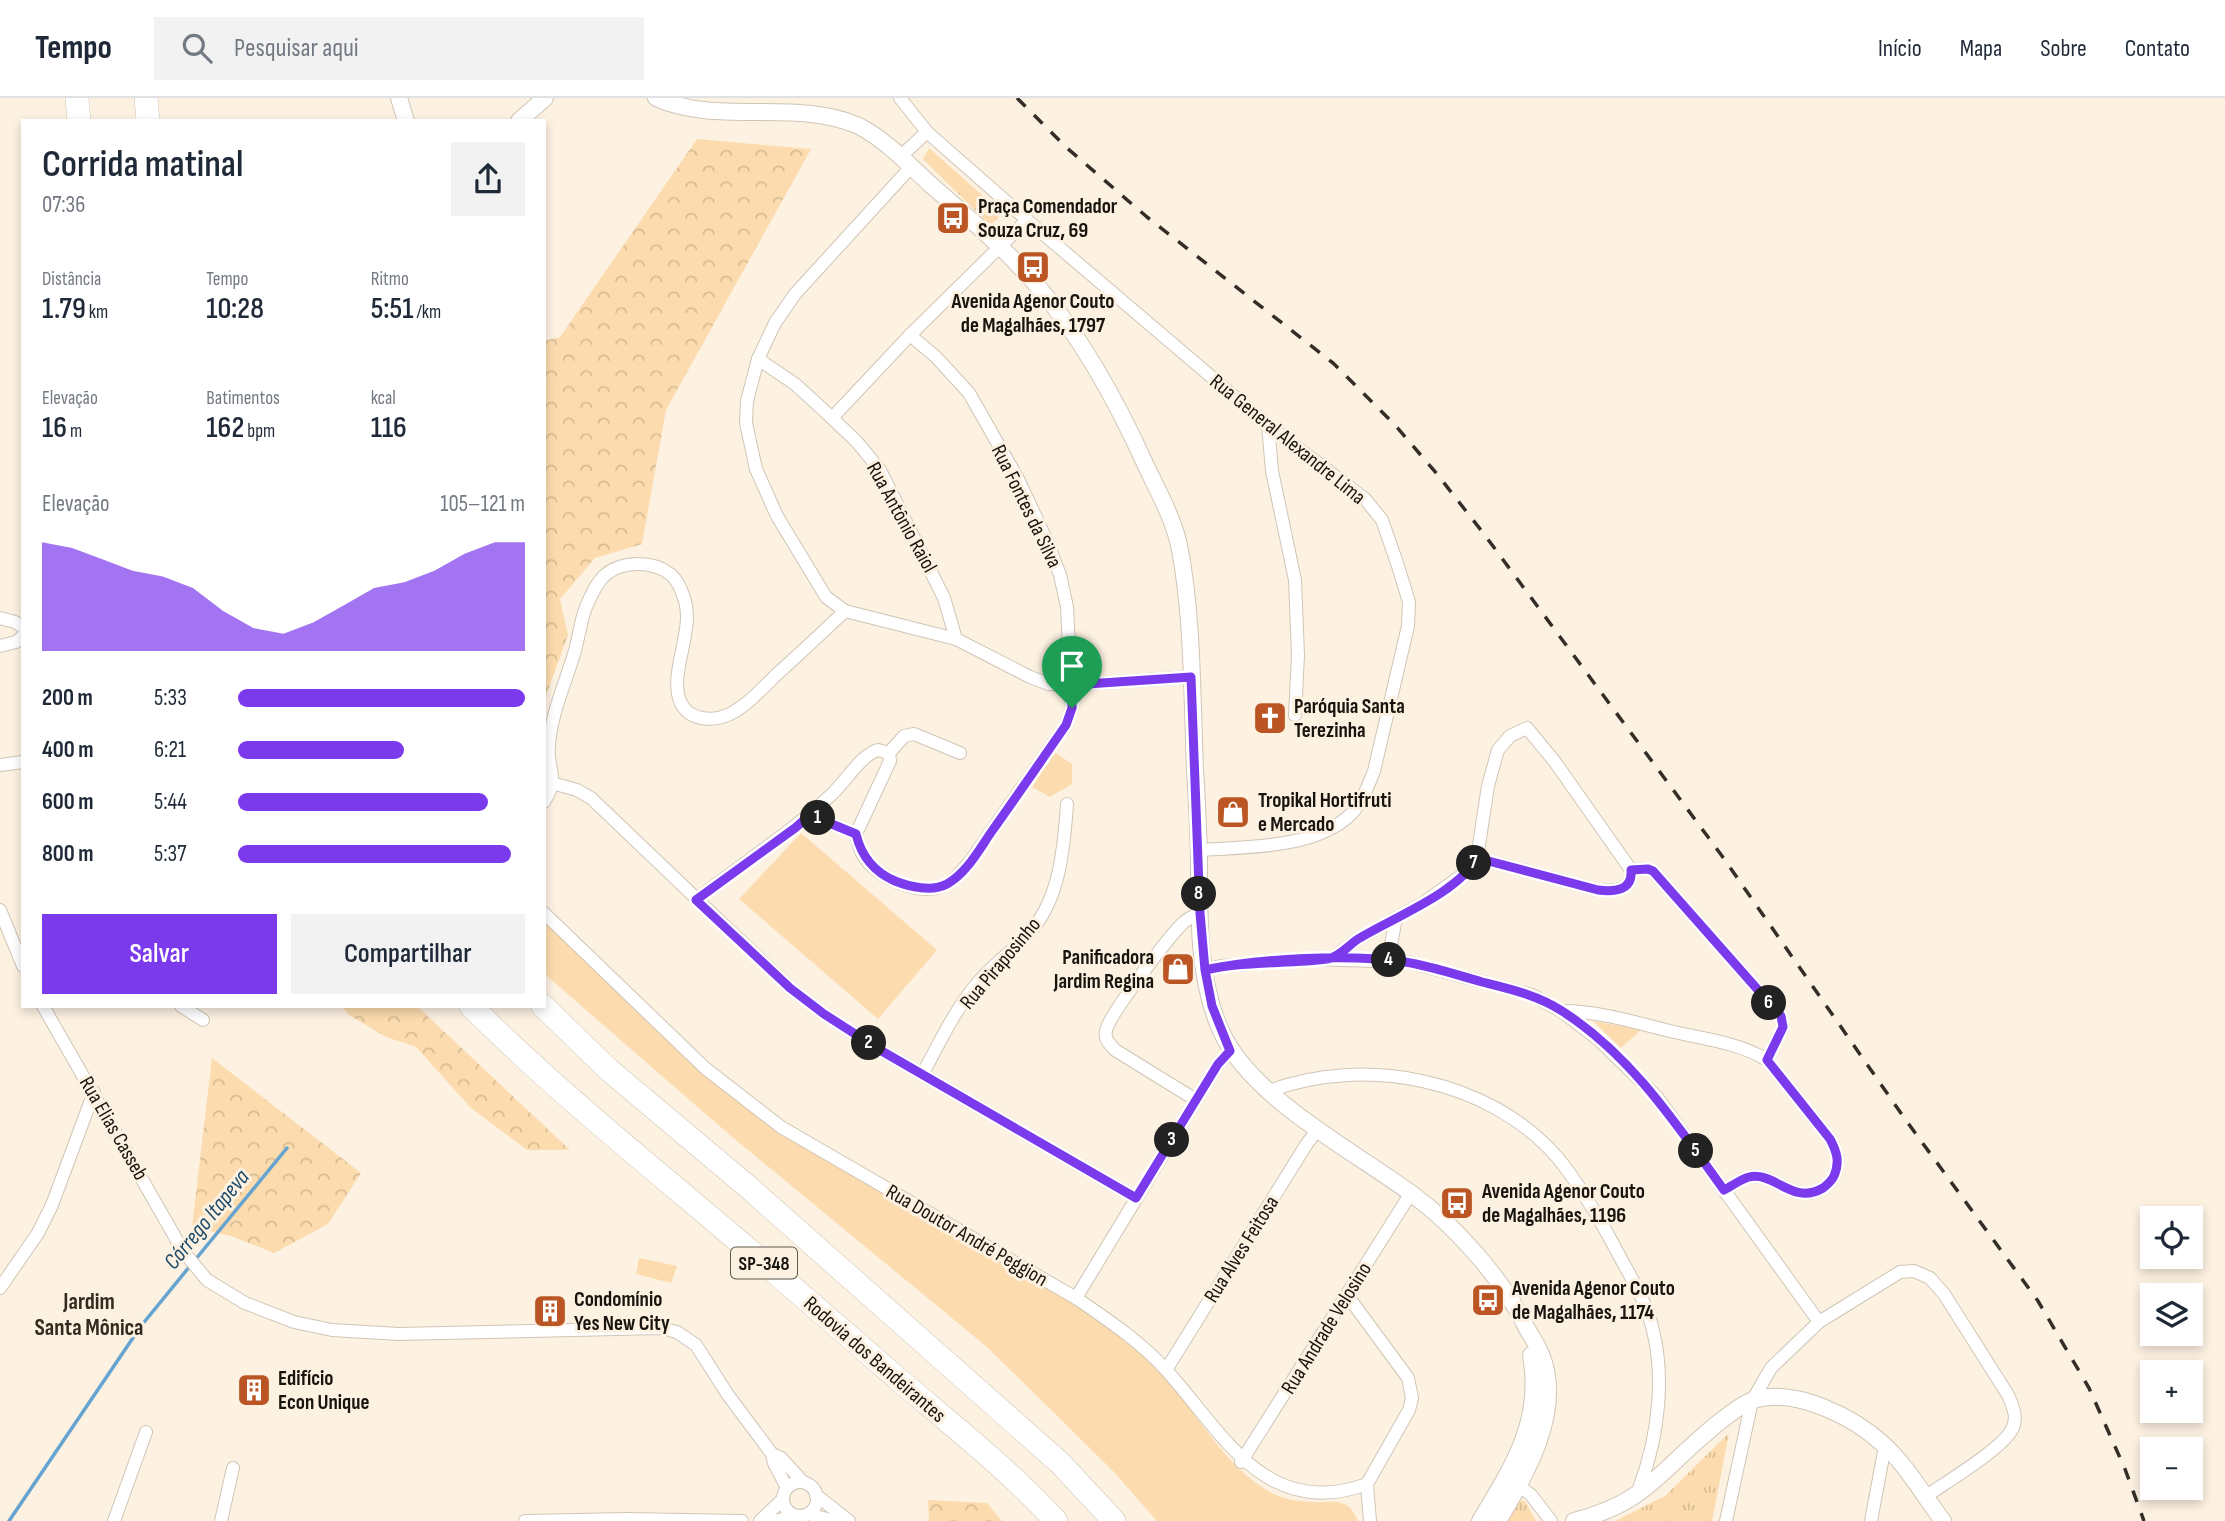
<!DOCTYPE html>
<html lang="pt">
<head>
<meta charset="utf-8">
<style>
  :root { --surface:#fff; --page:#f2f2f3; --text:#1f2937; --muted:#747a83; --line:#e0e1e3; --accent:#7c3aed }
  body { margin:0; font-family:"Sofia Sans Condensed",sans-serif; background:var(--page); color:var(--text); height:100vh; display:flex; flex-direction:column; font-size:26px; white-space:nowrap }
  * { box-sizing:border-box; margin:0 }
  p { font-size:23px; color:var(--muted) }
  .icon { flex:none; width:38px; height:38px; fill:none; stroke:currentColor; stroke-width:2; stroke-linecap:round; stroke-linejoin:round }
  .map { position:relative; flex:1; overflow:hidden }
  .details { position:absolute; left:21px; top:21px; width:525px; height:889px; display:flex; flex-direction:column; background:var(--surface); border-radius:0px; box-shadow:0 4px 10px #0003 }
  .details>* { flex:none }
  .fabs { position:absolute; left:2140px; top:1108px; display:grid; gap:14px }
  .fabs a { display:grid; place-items:center; width:63px; height:63px; border-radius:0px; background:var(--surface); box-shadow:0 4px 10px #0003; font-size:35px }
  .pin { position:absolute; display:grid; place-items:center; width:60px; height:60px; color:#fff; margin:-72px -30px; border-radius:50% 50% 50% 0; rotate:-45deg; box-shadow:0 0 7px #0007 }
  .pin .icon { rotate:45deg }
  .km { position:absolute; width:35px; height:35px; margin:-18px; border-radius:50%; background:#222; color:#fff; font-size:19px; line-height:35px; text-align:center }
  .round { display:grid; place-items:center; flex:none; width:74px; height:74px; border-radius:0px; background:var(--page) }
  .overview { display:flex; align-items:center; justify-content:space-between; height:119px; padding:0 21px }
  h1 { font-size:38px; font-weight:600; line-height:52px }
  .stats { display:grid; grid-template-columns:repeat(3,1fr); gap:10px; height:119px; padding:7px 21px }
  .stats div { display:grid; align-content:center }
  .stats b { font-size:30px; font-weight:600 }
  .stats small { font-size:19px; font-weight:400 }
  .stats p { font-size:19px }
  .chart { height:196px; padding:14px 21px }
  .chart p { display:flex; justify-content:space-between }
  .chart svg { width:100%; height:126px; margin-top:7px; fill:var(--accent); opacity:.7 }
  .button { display:flex; gap:14px; margin-top:auto; padding:14px 21px }
  .button a { flex:1; height:80px; border-radius:0px; background:var(--accent); color:#fff; font-size:28px; font-weight:600; line-height:80px; text-align:center }
  .button a+a { background:var(--page); color:var(--text) }
  ul { padding:0 21px; list-style:none; font-size:23px }
  li { display:grid; grid-template-columns:112px 84px 1fr; align-items:center; height:52px }
  li i { height:18px; border-radius:9px; background:var(--accent) }
  header { display:flex; align-items:center; gap:42px; box-sizing:border-box; height:98px; padding:0 35px; background:var(--surface); border-bottom:2px solid var(--line) }
  header strong { font-size:33px }
  nav { display:flex; gap:38px; margin-inline-start:auto; font-size:24px }
  .search { width:490px; height:63px; background:var(--page); display:flex; align-items:center; gap:18px; box-sizing:border-box; padding:0 24px; border-radius:0px; color:var(--muted); font-size:26px }
  .map>svg:first-child { display:block }
  .grass { fill:#fcdcae }
  .forest { fill:url(#forest-crowns) }
  .park { fill:url(#park-tufts) }
  .lines { fill:none; stroke-linecap:round; stroke-linejoin:round }
  .stream { stroke:#65a3d0; stroke-width:3.5 }
  .minor-casing { stroke:#d0c5b6; stroke-width:14 }
  .tertiary-casing { stroke:#d0c5b6; stroke-width:18 }
  .motorway-casing { stroke:#d0c5b6; stroke-width:24 }
  .minor { stroke:#fff; stroke-width:12 }
  .tertiary { stroke:#fff; stroke-width:16 }
  .motorway { stroke:#fff; stroke-width:23 }
  .rail { stroke:#332f28; stroke-width:3.5; stroke-dasharray:12 12; stroke-linecap:butt }
  .route-casing { stroke:#fff; stroke-width:14 }
  .route { stroke:#7c3aed; stroke-width:9 }
  .labels { text-anchor:middle; stroke-width:6; stroke-linejoin:round; paint-order:stroke }
  .shield { fill:#fdf1e2; stroke:#5d574e; stroke-width:2 }
  .shield-label { font-size:19px; font-weight:bold; fill:#18150f }
  .poi-label { font-size:21px; font-weight:bold; fill:#18150f; stroke:#fdf1e2; text-anchor:start }
  .street-label { font-size:21px; fill:#18150f; stroke:#fdf1e2 }
  .water-label { font-size:23px; font-style:italic; fill:#1d4c6b; stroke:#fdf1e2 }
  .neighbourhood-label { font-size:23px; font-weight:bold; fill:#342b1f; stroke:#fdf1e2 }
</style>
</head>
<body>
<header>
<strong>Tempo</strong>
<div class="search"><svg class="icon" aria-label="search" viewBox="0 0 24 24"><circle cx="10" cy="10" r="6"/><path d="M15 15l6 6"/></svg>Pesquisar aqui</div>
<nav><a>Início</a><a>Mapa</a><a>Sobre</a><a>Contato</a></nav>
</header>
<div class="map">
<svg width="2225" height="1423" viewBox="0 0 2225 1423">
  <defs>
    <pattern id="forest-crowns" width="20" height="18" patternUnits="userSpaceOnUse" patternTransform="scale(1.75)"><rect width="20" height="18" fill="#fcdcae"/><path d="M2 6a3 3 0 1 1 6 0M12 15a3 3 0 1 1 6 0" fill="none" stroke="#d7bc94"/></pattern>
    <pattern id="park-tufts" width="24" height="20" patternUnits="userSpaceOnUse" patternTransform="scale(1.75)"><rect width="24" height="20" fill="#fcdcae"/><path d="M3 7l-1-3M5 7V3M7 7l1-3M15 17l-1-3M17 17v-4M19 17l1-3" fill="none" stroke="#d7bc94"/></pattern>
  </defs>
  <rect width="100%" height="100%" fill="#fdf1e2"/>
  <!-- grass -->
  <g class="grass">
    <path d="M 1054,654 L 1072,666 L 1072,686 L 1050,699 L 1032,689 Z"/>
    <path d="M 801,735 L 937,852 L 878,921 L 739,801 Z"/>
    <path d="M 544,821 L 701,974 L 781,1034 L 1070,1204 C 1103,1225 1136,1248 1163,1277 C 1198,1316 1225,1370 1272,1395 C 1283,1401 1297,1403 1309,1404 C 1332,1406 1347,1396 1358,1423 L 1157,1423 L 1113,1373 L 987,1249 L 731,1038 L 548,879 L 544,875 Z"/>
    <path d="M 1593,923 L 1641,932 L 1621,950 Z"/>
    <path d="M 639,1160 L 677,1168 L 671,1185 L 636,1176 Z"/>
  </g>
  <!-- forest -->
  <g class="forest">
    <path d="M 697,41 L 811,51 L 666,312 L 642,446 L 595,460 L 560,501 L 568,537 L 544,603 L 544,243 L 560,239 Z"/>
    <path d="M 341,908 L 417,908 L 570,1052 L 527,1052 L 471,1010 L 416,949 L 386,939 L 349,917 Z"/>
    <path d="M 212,960 L 361,1075 L 328,1126 L 274,1155 L 231,1138 L 192,1129 Z"/>
    <path d="M 928,1402 L 987,1405 L 1002,1423 L 929,1423 Z"/>
  </g>
  <!-- park -->
  <g class="park">
    <path d="M 929,50 L 999,112 L 998,121 L 992,125 L 988,125 L 923,61 Z"/>
    <path d="M 1729,1335 L 1712,1423 L 1615,1423 L 1665,1398 Z"/>
    <path d="M 1517,1403 L 1525,1403 L 1536,1423 L 1505,1423 Z"/>
  </g>
  <g class="lines">
    <!-- stream -->
    <g class="stream">
      <path d="M 195,1162 L 287,1050"/>
      <path d="M 9,1423 L 141,1228 L 190,1168"/>
    </g>
    <!-- minor casing -->
    <g class="minor-casing">
      <g id="minor">
        <path d="M 900,0 L 927,34 L 1027,122 L 1268,327 L 1365,401 L 1382,422 L 1397,465 L 1409,504 L 1408,528 L 1374,673 C 1368,688 1362,705 1351,716 C 1316,751 1244,749 1199,752"/>
        <path d="M 901,58 L 927,34"/>
        <path d="M 911,69 L 795,196 L 775,225 L 758,261 L 747,303 L 746,325 L 756,371 L 777,418 L 826,499 L 845,513 L 956,541 L 1030,579 L 1049,586 L 1072,587 L 1191,579"/>
        <path d="M 758,261 L 795,286 L 832,320 L 857,344 L 880,372 L 944,500 L 956,541"/>
        <path d="M 832,320 L 910,237 L 1027,122"/>
        <path d="M 1268,327 L 1272,373 L 1295,482 L 1298,557 L 1295,617"/>
        <path d="M 0,520 L 15,524 L 23,529"/>
        <path d="M 0,548 L 16,544 L 23,538"/>
        <path d="M 889,655 L 904,638 L 914,636 L 960,655"/>
        <path d="M 0,667 L 23,664"/>
        <path d="M 552,685 L 577,692 L 591,700 L 790,890 L 824,916 L 880,952 L 1136,1100"/>
        <path d="M 544,704 C 547,699 552,691 552,685 C 553,673 547,660 549,648 C 551,616 565,586 574,556 C 579,540 580,524 586,509 C 591,498 596,485 605,477 C 621,463 652,462 670,476 C 678,482 682,493 685,503 C 694,533 669,575 680,603 C 688,623 713,624 730,616 C 746,608 762,591 775,578 C 798,557 822,535 845,513"/>
        <path d="M 810,717 L 856,736"/>
        <path d="M 1631,772 L 1648,771 L 1653,773 L 1781,918 L 1783,929 L 1767,962"/>
        <path d="M 696,802 C 741,766 790,736 832,696 C 845,684 862,656 878,652 L 889,655 L 890,663 L 856,736 C 858,742 859,751 863,757 C 878,780 918,799 945,787 C 955,783 962,772 969,765 L 1066,627 L 1072,610 L 1067,509 L 1060,477 L 1046,441 L 1018,381 L 969,295 L 936,259 L 910,237"/>
        <path d="M 0,812 L 23,868"/>
        <path d="M 544,815 L 705,970 L 781,1029 L 1076,1200 C 1108,1222 1141,1244 1167,1273 C 1223,1335 1266,1423 1367,1386"/>
        <path d="M 1331,861 L 1358,841 L 1423,805 L 1471,771 L 1477,760 L 1488,688 L 1498,652 L 1510,638 L 1527,630 L 1555,664 L 1631,772 C 1633,793 1614,793 1598,792 L 1477,760"/>
        <path d="M 1388,862 L 1396,820"/>
        <path d="M 1205,872 L 1221,868 L 1311,861 L 1408,864 L 1532,897 L 1561,913 L 1599,942 L 1657,999 L 1819,1224"/>
        <path d="M 43,908 L 183,1153 L 207,1182 L 245,1205 L 294,1224 L 332,1232 L 399,1236 L 660,1230 L 677,1234 L 696,1247 L 728,1297 L 772,1356 L 774,1365 L 787,1390"/>
        <path d="M 181,908 L 203,922"/>
        <path d="M 1562,913 C 1600,913 1637,925 1674,934 C 1705,941 1740,945 1767,962 L 1830,1041 C 1837,1054 1840,1064 1834,1078 C 1831,1084 1828,1086 1823,1090 C 1792,1108 1775,1073 1749,1079 C 1741,1081 1732,1088 1724,1092"/>
        <path d="M 923,975 C 939,946 954,913 976,887 C 991,868 1013,853 1030,834 C 1060,801 1064,749 1067,706"/>
        <path d="M 1269,993 C 1364,957 1489,981 1557,1059 C 1578,1084 1596,1115 1612,1144 C 1622,1164 1635,1184 1644,1205 C 1669,1265 1660,1337 1637,1396"/>
        <path d="M 1196,1002 L 1115,952 C 1110,946 1104,942 1106,933 C 1108,918 1168,840 1182,826 C 1187,821 1193,818 1200,815"/>
        <path d="M 0,1190 L 38,1135 L 52,1107 L 94,994"/>
        <path d="M 1347,1197 L 1408,1280 L 1412,1300 L 1409,1312 L 1367,1386"/>
        <path d="M 1076,1200 L 1196,1002 L 1218,966 L 1230,953"/>
        <path d="M 1166,1272 L 1306,1047 L 1317,1032"/>
        <path d="M 772,1356 L 781,1360 L 803,1384"/>
        <path d="M 1241,1364 L 1411,1095"/>
        <path d="M 1513,1383 L 1531,1397 L 1551,1423"/>
        <circle cx="800" cy="1401" r="17"/>
        <path d="M 1367,1386 L 1370,1423"/>
        <path d="M 816,1397 L 849,1423"/>
        <path d="M 808,1416 L 834,1423"/>
        <path d="M 114,1423 L 146,1334"/>
        <path d="M 221,1423 L 233,1370"/>
        <path d="M 525,1423 L 627,1421 L 742,1423"/>
        <path d="M 760,1423 L 783,1401"/>
        <path d="M 773,1423 L 797,1418"/>
        <path d="M 1726,1423 L 1752,1303 L 1771,1270 L 1819,1224 L 1900,1174 L 1914,1173 L 1930,1180 L 1944,1196 L 2008,1297 C 2013,1309 2019,1321 2011,1333 C 2000,1352 1945,1385 1925,1399"/>
        <path d="M 1871,1423 L 1885,1348"/>
      </g>
    </g>
    <!-- tertiary casing -->
    <g class="tertiary-casing">
      <g id="tertiary">
        <path d="M 399,0 L 406,23"/>
        <path d="M 656,0 C 719,28 795,0 859,28 C 887,43 908,66 931,87 C 969,120 1008,153 1040,191 C 1083,242 1119,308 1146,368 C 1158,393 1173,420 1179,447 C 1193,517 1192,600 1195,672 C 1197,700 1198,728 1199,757 C 1199,814 1197,880 1221,933 C 1251,1000 1354,1053 1412,1096 C 1453,1126 1500,1178 1523,1223 C 1528,1234 1536,1244 1541,1256 C 1564,1312 1526,1377 1498,1423"/>
        <path d="M 519,23 L 545,0"/>
        <path d="M 1480,1423 C 1513,1368 1543,1323 1531,1257"/>
        <path d="M 1574,1423 C 1642,1406 1656,1378 1705,1336 C 1715,1327 1741,1306 1753,1302 C 1795,1289 1854,1319 1884,1347 C 1907,1368 1924,1398 1943,1423"/>
      </g>
    </g>
    <!-- motorway casing -->
    <g class="motorway-casing">
      <g id="motorway">
        <path d="M 77,0 L 79,23"/>
        <path d="M 146,0 L 148,23"/>
        <path d="M 471,908 C 546,983 628,1050 710,1119 C 773,1172 836,1227 898,1281 C 952,1327 1008,1371 1056,1423"/>
        <path d="M 543,908 L 609,972 L 747,1088 L 1060,1365 L 1114,1423"/>
      </g>
    </g>
    <!-- minor -->
    <use href="#minor" class="minor"/>
    <!-- tertiary -->
    <use href="#tertiary" class="tertiary"/>
    <!-- motorway -->
    <use href="#motorway" class="motorway"/>
    <!-- rail -->
    <path class="rail" d="M 1017,0 L 1067,50 L 1147,119 L 1333,265 L 1395,327 L 1437,376 L 1484,436 L 1722,758 L 1905,1021 L 2038,1203 L 2089,1290 L 2125,1371 L 2144,1423"/>
  </g>
  <g class="lines">
    <!-- route casing -->
    <g class="route-casing">
      <path id="route" d="M 1072,610 L 1066,627 C 1041,663 1017,698 992,733 C 980,750 967,775 947,786 C 932,794 910,789 895,783 C 874,774 861,757 856,736 L 810,717 L 795,730 L 696,802 L 790,890 L 824,916 L 880,952 L 1136,1100 L 1218,966 L 1230,953 L 1212,908 L 1205,872 C 1260,860 1349,856 1405,864 C 1431,868 1457,877 1482,884 C 1510,891 1537,897 1562,913 C 1631,957 1677,1027 1724,1092 C 1732,1088 1741,1081 1749,1079 C 1775,1073 1792,1108 1823,1090 C 1828,1086 1831,1084 1834,1078 C 1840,1064 1837,1054 1830,1041 L 1767,962 L 1783,929 L 1781,918 L 1653,773 L 1648,771 L 1631,772 C 1633,793 1614,794 1598,792 L 1477,760 C 1458,795 1392,820 1358,841 C 1349,847 1338,860 1327,861 C 1287,866 1245,863 1205,872 L 1200,815 L 1191,579 L 1072,587 L 1072,610"/>
    </g>
    <!-- route -->
    <use href="#route" class="route"/>
  </g>
  <!-- icons -->
  <defs>
    <g id="bus-square" transform="scale(1.75)"><rect x="-9" y="-9" width="18" height="18" rx="4" fill="#bb5624" stroke="#fdf1e2"/><path d="M-5-6H5V4H4V6H2V4H-2V6H-4V4H-5ZM-3.5-4V0h7V-4ZM-3.5 1.2v1.5H-2V1.2ZM2 1.2v1.5H3.5V1.2Z" fill="#fff"/></g>
    <g id="church-square" transform="scale(1.75)"><rect x="-9" y="-9" width="18" height="18" rx="4" fill="#bb5624" stroke="#fdf1e2"/><path d="M-1.2-6h2.4v3.5h3.3v2.4h-3.3V6h-2.4V-.1h-3.3v-2.4h3.3Z" fill="#fff"/></g>
    <g id="shop-square" transform="scale(1.75)"><rect x="-9" y="-9" width="18" height="18" rx="4" fill="#bb5624" stroke="#fdf1e2"/><path d="M-5-2.5h2.3a2.7 3.5 0 0 1 5.4 0H5L5.5 6h-11ZM-1.5-2.5h3a1.5 2.3 0 0 0-3 0Z" fill="#fff"/></g>
    <g id="building-square" transform="scale(1.75)"><rect x="-9" y="-9" width="18" height="18" rx="4" fill="#bb5624" stroke="#fdf1e2"/><path d="M-4-6H4V6H1V3H-1V6H-4ZM-2.5-4.3h1.7v1.8h-1.7ZM.8-4.3h1.7v1.8H.8ZM-2.5-1h1.7V.8h-1.7ZM.8-1h1.7V.8H.8Z" fill="#fff"/></g>
  </defs>
  <g fill-rule="evenodd">
    <use href="#bus-square" x="953" y="120"/>
    <use href="#bus-square" x="1033" y="169"/>
    <use href="#church-square" x="1270" y="620"/>
    <use href="#shop-square" x="1233" y="714"/>
    <use href="#shop-square" x="1178" y="871"/>
    <use href="#bus-square" x="1457" y="1105"/>
    <use href="#bus-square" x="1488" y="1202"/>
    <use href="#building-square" x="550" y="1213"/>
    <use href="#building-square" x="254" y="1292"/>
  </g>
  <g class="labels">
    <!-- shield labels -->
    <rect class="shield" x="731" y="1149.5" width="66" height="31" rx="5"/>
    <g class="shield-label">
      <text x="764" y="1172">SP-348</text>
    </g>
    <!-- poi labels -->
    <g class="poi-label">
      <text x="978" y="115">Praça Comendador<tspan x="978" dy="24">Souza Cruz, 69</tspan></text>
      <text x="1033" y="210" text-anchor="middle">Avenida Agenor Couto<tspan x="1033" dy="24">de Magalhães, 1797</tspan></text>
      <text x="1294" y="615">Paróquia Santa<tspan x="1294" dy="24">Terezinha</tspan></text>
      <text x="1258" y="709">Tropikal Hortifruti<tspan x="1258" dy="24">e Mercado</tspan></text>
      <text x="1154" y="866" text-anchor="end">Panificadora<tspan x="1154" dy="24">Jardim Regina</tspan></text>
      <text x="1482" y="1100">Avenida Agenor Couto<tspan x="1482" dy="24">de Magalhães, 1196</tspan></text>
      <text x="1512" y="1197">Avenida Agenor Couto<tspan x="1512" dy="24">de Magalhães, 1174</tspan></text>
      <text x="574" y="1208">Condomínio<tspan x="574" dy="24">Yes New City</tspan></text>
      <text x="278" y="1287">Edifício<tspan x="278" dy="24">Econ Unique</tspan></text>
    </g>
    <!-- street labels -->
    <g class="street-label">
      <text transform="translate(1288 341) rotate(39)" y="7">Rua General Alexandre Lima</text>
      <text transform="translate(1027 408) rotate(64)" y="7">Rua Fontes da Silva</text>
      <text transform="translate(902 419) rotate(61)" y="7">Rua Antônio Raiol</text>
      <text transform="translate(1000 865) rotate(-50)" y="7">Rua Piraposinho</text>
      <text transform="translate(114 1030) rotate(60)" y="7">Rua Elias Casseb</text>
      <text transform="translate(967 1137) rotate(30)" y="7">Rua Doutor André Peggion</text>
      <text transform="translate(1241 1151) rotate(-58)" y="7">Rua Alves Feitosa</text>
      <text transform="translate(1326 1230) rotate(-58)" y="7">Rua Andrade Velosino</text>
      <text transform="translate(875 1261) rotate(41)" y="7">Rodovia dos Bandeirantes</text>
    </g>
    <!-- water labels -->
    <g class="water-label">
      <text transform="translate(206 1121) rotate(-51)" y="8">Córrego Itapeva</text>
    </g>
    <!-- neighbourhood labels -->
    <g class="neighbourhood-label">
      <text x="89" y="1211">Jardim<tspan x="89" dy="26">Santa Mônica</tspan></text>
    </g>
  </g>
</svg>
<div class="fabs">
<a><svg class="icon" aria-label="locate" viewBox="0 0 24 24"><circle cx="12" cy="12" r="6"/><path d="M12 2v4M12 18v4M2 12h4M18 12h4"/></svg></a>
<a><svg class="icon" aria-label="layers" viewBox="0 0 24 24"><path d="M12 4l9 5-9 5-9-5zM3 14l9 5 9-5"/></svg></a>
<a>+</a>
<a>−</a>
</div>
<div class="pin" style="left:1072px;top:610px;background:#1e9e55"><svg class="icon" aria-label="arrive" viewBox="0 0 24 24"><path d="M6 21V4h12l-3 4 3 4H6"/></svg></div>
<b class="km" style="left:818px;top:720px">1</b>
<b class="km" style="left:869px;top:945px">2</b>
<b class="km" style="left:1172px;top:1042px">3</b>
<b class="km" style="left:1389px;top:862px">4</b>
<b class="km" style="left:1696px;top:1053px">5</b>
<b class="km" style="left:1769px;top:905px">6</b>
<b class="km" style="left:1474px;top:765px">7</b>
<b class="km" style="left:1199px;top:796px">8</b>
<section class="details">
<div class="overview"><div><h1>Corrida matinal</h1><p>07:36</p></div><a class="round"><svg class="icon" aria-label="share" viewBox="0 0 24 24"><path d="M12 15V3M7 8l5-5 5 5M5 13v7h14v-7"/></svg></a></div>
<div class="stats">
<div><p>Distância</p><b>1.79<small> km</small></b></div>
<div><p>Tempo</p><b>10:28</b></div>
<div><p>Ritmo</p><b>5:51<small> /km</small></b></div>
</div>
<div class="stats">
<div><p>Elevação</p><b>16<small> m</small></b></div>
<div><p>Batimentos</p><b>162<small> bpm</small></b></div>
<div><p>kcal</p><b>116</b></div>
</div>
<div class="chart"><p><span>Elevação</span>105–121 m</p>
<svg viewBox="0 0 160 44" preserveAspectRatio="none"><path d="M0 44V6L10 8L20 12L30 16L40 18L50 22L60 30L70 36L80 38L90 34L100 28L110 22L120 20L130 16L140 10L150 6L160 6V44z"/></svg>
</div>
<ul>
<li><b>200 m</b>5:33<i style="width:100%"></i></li>
<li><b>400 m</b>6:21<i style="width:58%"></i></li>
<li><b>600 m</b>5:44<i style="width:87%"></i></li>
<li><b>800 m</b>5:37<i style="width:95%"></i></li>
</ul>
<div class="button"><a>Salvar</a><a>Compartilhar</a></div>
</section>
</div>
</body>
</html>
